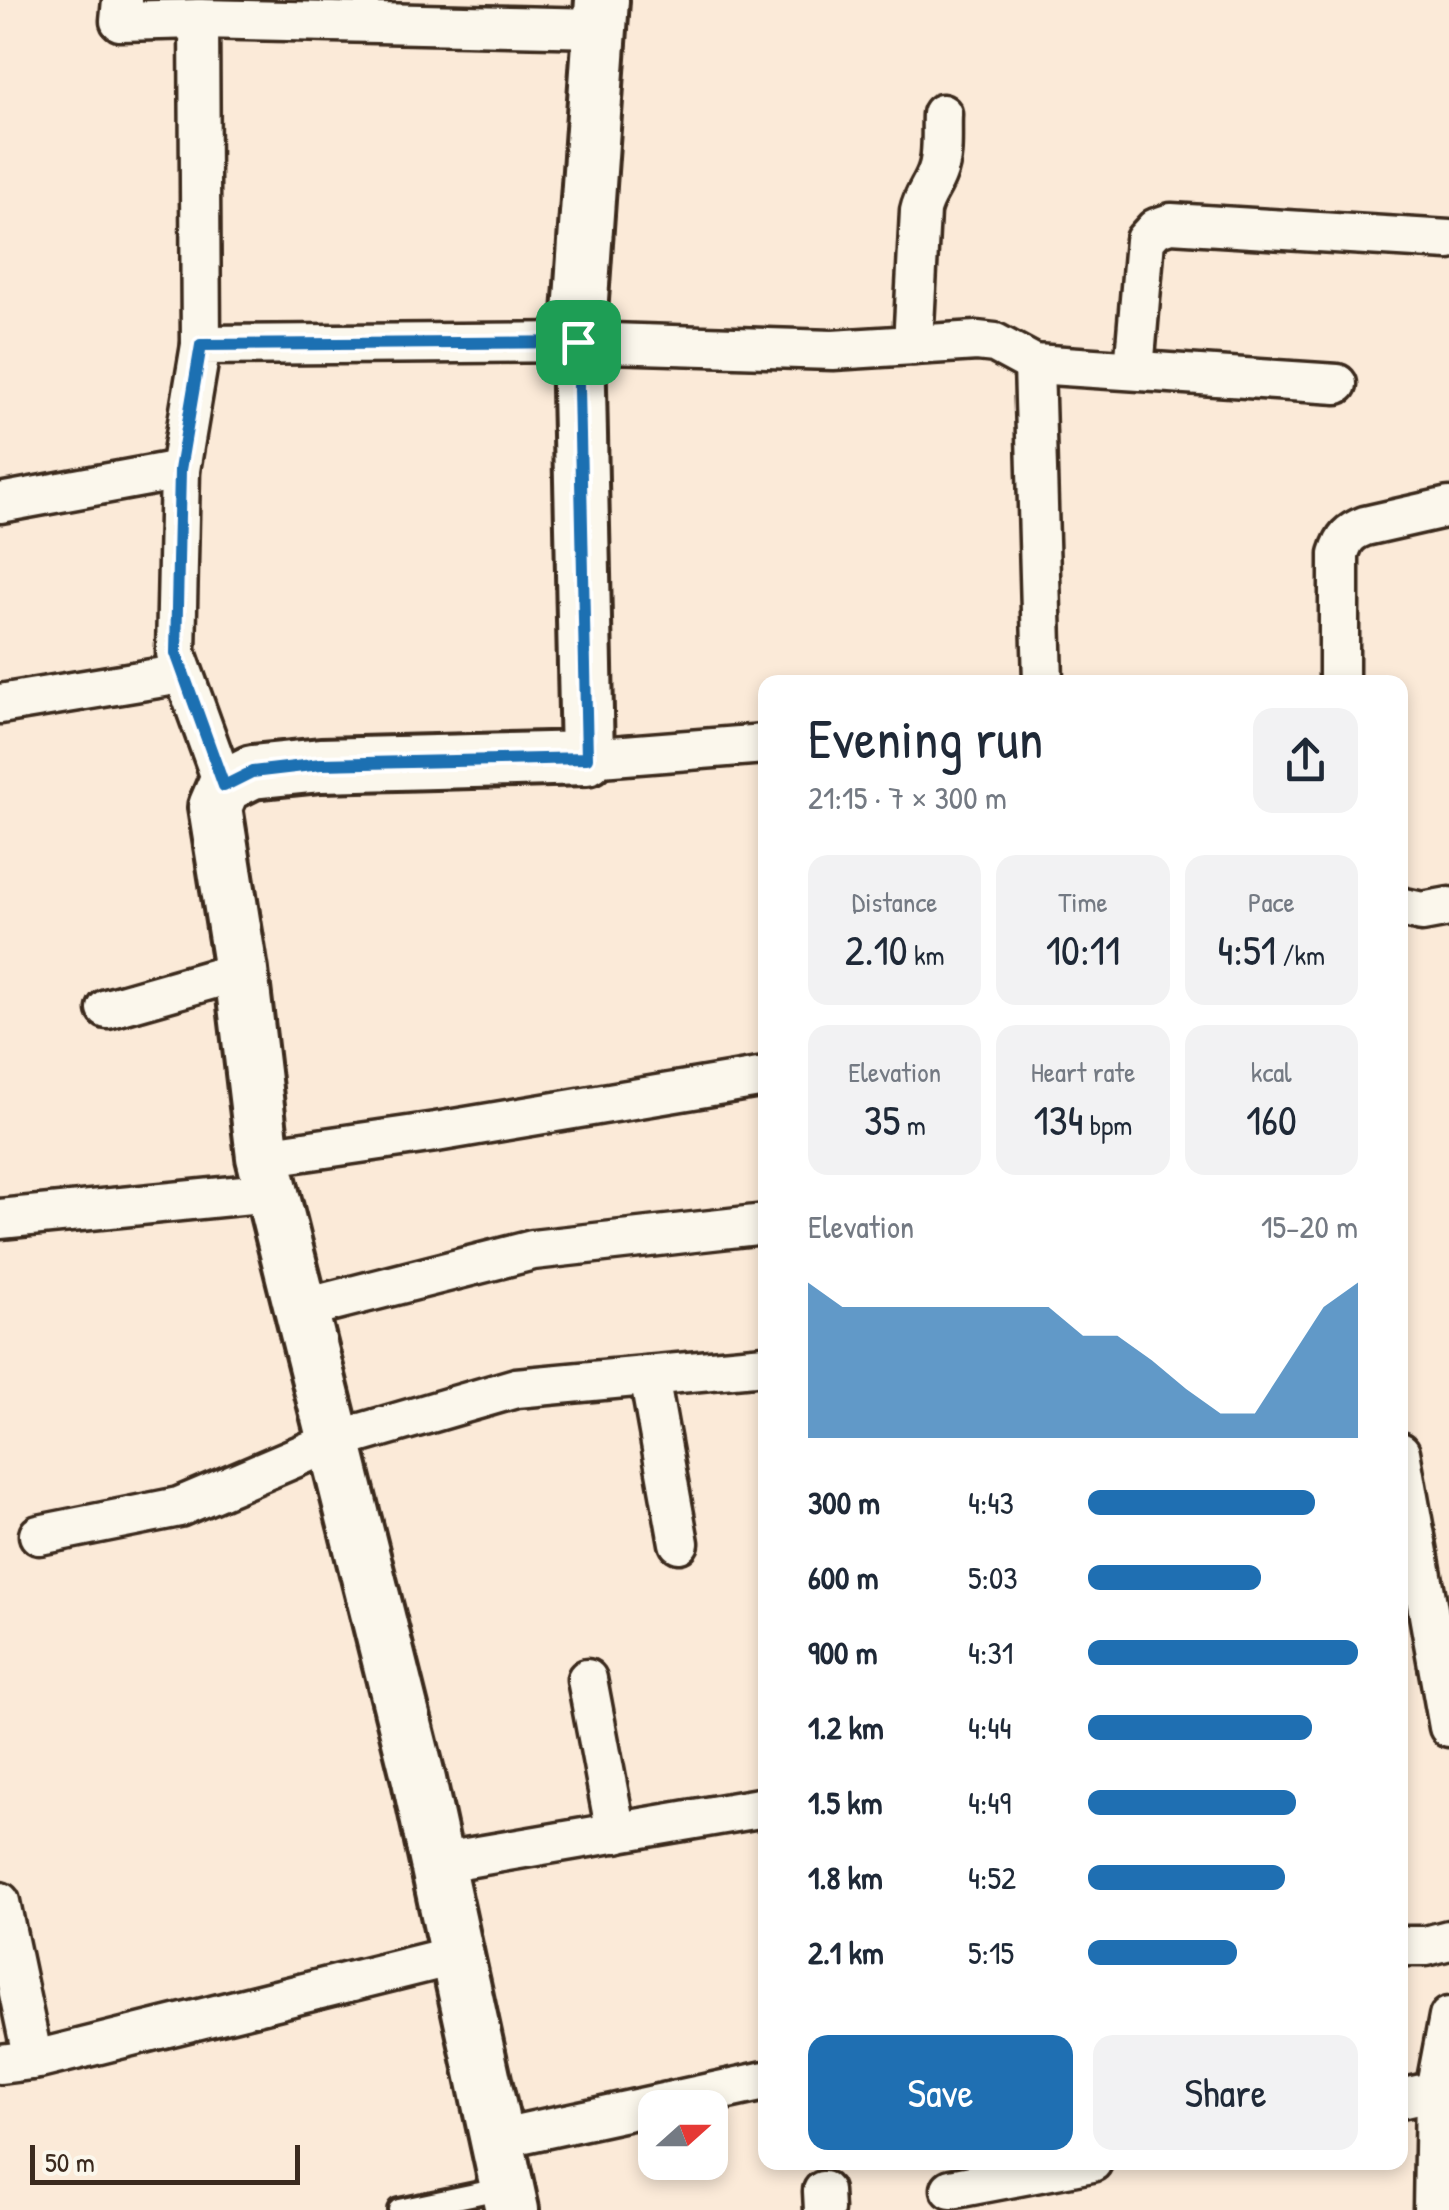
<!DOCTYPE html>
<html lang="en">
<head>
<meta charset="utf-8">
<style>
  :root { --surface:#fff; --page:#f2f2f3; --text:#1f2937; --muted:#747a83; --accent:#1f6fb2 }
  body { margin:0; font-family:"Patrick Hand",sans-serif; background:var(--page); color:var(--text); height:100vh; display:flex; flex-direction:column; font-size:38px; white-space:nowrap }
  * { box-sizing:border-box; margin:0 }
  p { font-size:32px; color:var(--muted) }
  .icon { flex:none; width:55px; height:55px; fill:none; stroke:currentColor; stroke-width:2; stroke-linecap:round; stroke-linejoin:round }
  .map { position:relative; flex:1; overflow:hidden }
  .side { position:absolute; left:758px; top:675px; width:650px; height:1495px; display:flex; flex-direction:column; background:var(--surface); border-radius:20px; box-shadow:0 5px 15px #0003 }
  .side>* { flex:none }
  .needle { width:65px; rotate:69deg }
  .tools { position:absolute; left:638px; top:2090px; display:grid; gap:20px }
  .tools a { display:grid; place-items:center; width:90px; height:90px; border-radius:20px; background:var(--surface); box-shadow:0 5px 15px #0003; font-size:50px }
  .scale { position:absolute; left:30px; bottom:25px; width:270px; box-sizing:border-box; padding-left:10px; border:5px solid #3b2a1e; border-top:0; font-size:28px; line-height:35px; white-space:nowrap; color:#3b2a1e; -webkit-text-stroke:8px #fbf7ec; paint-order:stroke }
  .pin { position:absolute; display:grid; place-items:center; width:85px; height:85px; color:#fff; margin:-42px; border-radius:20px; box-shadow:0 5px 15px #0006 }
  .round { display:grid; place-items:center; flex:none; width:105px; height:105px; border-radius:20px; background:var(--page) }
  .head { display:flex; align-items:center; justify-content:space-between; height:170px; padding:0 50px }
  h1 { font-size:55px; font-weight:600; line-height:75px }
  .stats { display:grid; grid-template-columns:repeat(3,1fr); gap:15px; height:170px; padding:10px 50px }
  .stats div { display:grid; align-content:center; border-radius:20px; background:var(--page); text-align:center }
  .stats b { font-size:42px; font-weight:600 }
  .stats small { font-size:28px; font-weight:400 }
  .stats p { font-size:28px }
  .chart { height:280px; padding:20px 50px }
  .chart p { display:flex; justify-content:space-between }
  .chart svg { width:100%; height:180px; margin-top:10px; fill:var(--accent); opacity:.7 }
  .cta { display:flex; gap:20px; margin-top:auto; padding:20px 50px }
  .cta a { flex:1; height:115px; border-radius:20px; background:var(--accent); color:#fff; font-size:40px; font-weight:600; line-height:115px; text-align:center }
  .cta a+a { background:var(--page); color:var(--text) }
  ul { padding:0 50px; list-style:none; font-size:32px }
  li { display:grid; grid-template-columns:160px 120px 1fr; align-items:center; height:75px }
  li i { height:25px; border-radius:12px; background:var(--accent) }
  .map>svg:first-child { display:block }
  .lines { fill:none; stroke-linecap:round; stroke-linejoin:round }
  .lane-casing { stroke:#3b2a1e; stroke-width:28 }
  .street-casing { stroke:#3b2a1e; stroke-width:45 }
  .secondary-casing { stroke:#3b2a1e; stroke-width:60 }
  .lane { stroke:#fbf7ec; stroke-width:20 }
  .street { stroke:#fbf7ec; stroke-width:38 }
  .secondary { stroke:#fbf7ec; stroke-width:52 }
  .route-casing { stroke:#fff; stroke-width:20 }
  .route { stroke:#1f6fb2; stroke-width:12 }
</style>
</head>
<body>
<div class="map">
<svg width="1449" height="2210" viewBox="0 0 1449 2210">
  <rect width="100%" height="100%" fill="#fbead8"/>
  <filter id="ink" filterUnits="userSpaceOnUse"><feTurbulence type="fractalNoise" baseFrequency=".01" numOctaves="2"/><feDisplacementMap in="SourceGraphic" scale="20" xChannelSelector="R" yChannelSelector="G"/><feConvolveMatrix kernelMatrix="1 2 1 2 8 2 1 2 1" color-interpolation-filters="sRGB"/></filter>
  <g filter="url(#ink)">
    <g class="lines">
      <!-- lane casing -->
      <g class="lane-casing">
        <path id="lane" d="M 399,2210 L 504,2188"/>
      </g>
      <!-- street casing -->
      <g class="street-casing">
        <g id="street">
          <path d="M 122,0 L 120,21 L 199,19 L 600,28"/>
          <path d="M 199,19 L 201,345"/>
          <path d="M 913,345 L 920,211 C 923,196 932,187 937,173 C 944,156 941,132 942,114"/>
          <path d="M 1034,364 L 1043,682"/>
          <path d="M 1134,370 L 1145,240 L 1156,228 L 1171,223 L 1449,240"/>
          <path d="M 0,503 L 180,470"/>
          <path d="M 1339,682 L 1339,554 C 1344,538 1349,532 1365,526 L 1449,507"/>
          <path d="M 0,704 L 182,674"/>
          <path d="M 587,758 L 765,744"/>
          <path d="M 224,786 L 176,653 L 180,470 L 201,345 L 578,342 L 833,350 L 977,341 L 995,343 L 1034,364 L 1337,384"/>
          <path d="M 1400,907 L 1422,912 L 1449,907"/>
          <path d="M 107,1009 L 241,971"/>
          <path d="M 263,1157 L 436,1132 L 765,1077"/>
          <path d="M 0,1219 L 272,1192"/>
          <path d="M 301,1309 L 533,1250 L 765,1224"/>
          <path d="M 649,1376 L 679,1543"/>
          <path d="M 1400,1452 L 1449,1727"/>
          <path d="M 39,1535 L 179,1507 L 334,1441 L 516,1388 L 765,1365"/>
          <path d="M 587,1679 L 616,1833"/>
          <path d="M 437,1863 L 765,1807"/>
          <path d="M 0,1902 L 33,2060"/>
          <path d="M 1400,1946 L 1426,1946 L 1449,1940"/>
          <path d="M 0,2064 L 39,2059 L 457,1955"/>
          <path d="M 1400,2099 L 1435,2091"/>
          <path d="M 497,2139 L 765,2081"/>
          <path d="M 951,2189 L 1092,2162"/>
          <path d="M 823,2191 L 824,2210"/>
          <path d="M 1433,2210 L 1435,2091 L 1449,2017"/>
        </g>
      </g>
      <!-- secondary casing -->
      <g class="secondary-casing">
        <path id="secondary" d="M 512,2210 L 419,1780 L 263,1157 L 241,971 L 215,807 L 224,786 L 252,772 L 321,765 L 587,758 L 578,342 L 602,0"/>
      </g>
      <!-- lane -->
      <use href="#lane" class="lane"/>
      <!-- street -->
      <use href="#street" class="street"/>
      <!-- secondary -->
      <use href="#secondary" class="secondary"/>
    </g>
  </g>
  <g class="lines" filter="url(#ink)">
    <!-- route casing -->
    <g class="route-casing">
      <path id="route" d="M 578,342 L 587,758 L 321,764 L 252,772 L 224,786 L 176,653 L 180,470 L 201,345 Z"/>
    </g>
    <!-- route -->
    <use href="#route" class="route"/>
  </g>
</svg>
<div class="tools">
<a><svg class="needle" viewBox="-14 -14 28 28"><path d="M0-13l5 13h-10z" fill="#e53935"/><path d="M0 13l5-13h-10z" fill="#747a83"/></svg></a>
</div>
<div class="scale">50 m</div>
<div class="pin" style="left:578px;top:342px;background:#1e9e55"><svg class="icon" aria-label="arrive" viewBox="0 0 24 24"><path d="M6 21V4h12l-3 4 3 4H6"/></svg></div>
<section class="side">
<div class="head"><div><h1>Evening run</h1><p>21:15 · 7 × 300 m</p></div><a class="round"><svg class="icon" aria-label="share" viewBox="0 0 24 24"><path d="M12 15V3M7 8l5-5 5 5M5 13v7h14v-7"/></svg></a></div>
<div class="stats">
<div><p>Distance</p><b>2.10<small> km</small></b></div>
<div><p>Time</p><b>10:11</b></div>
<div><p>Pace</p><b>4:51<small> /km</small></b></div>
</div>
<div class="stats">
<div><p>Elevation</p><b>35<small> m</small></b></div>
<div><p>Heart rate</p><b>134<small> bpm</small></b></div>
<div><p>kcal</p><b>160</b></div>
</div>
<div class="chart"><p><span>Elevation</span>15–20 m</p>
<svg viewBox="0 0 160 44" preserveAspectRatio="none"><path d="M0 44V6L10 12L20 12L30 12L40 12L50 12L60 12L70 12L80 19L90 19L100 25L110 32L120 38L130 38L140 25L150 12L160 6V44z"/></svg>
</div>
<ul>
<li><b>300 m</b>4:43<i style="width:84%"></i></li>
<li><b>600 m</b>5:03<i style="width:64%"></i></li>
<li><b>900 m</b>4:31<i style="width:100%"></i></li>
<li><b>1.2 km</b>4:44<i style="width:83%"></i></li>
<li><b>1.5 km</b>4:49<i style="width:77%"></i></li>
<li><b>1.8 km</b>4:52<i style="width:73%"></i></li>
<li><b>2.1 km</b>5:15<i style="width:55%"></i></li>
</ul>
<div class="cta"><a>Save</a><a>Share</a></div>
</section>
</div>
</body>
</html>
